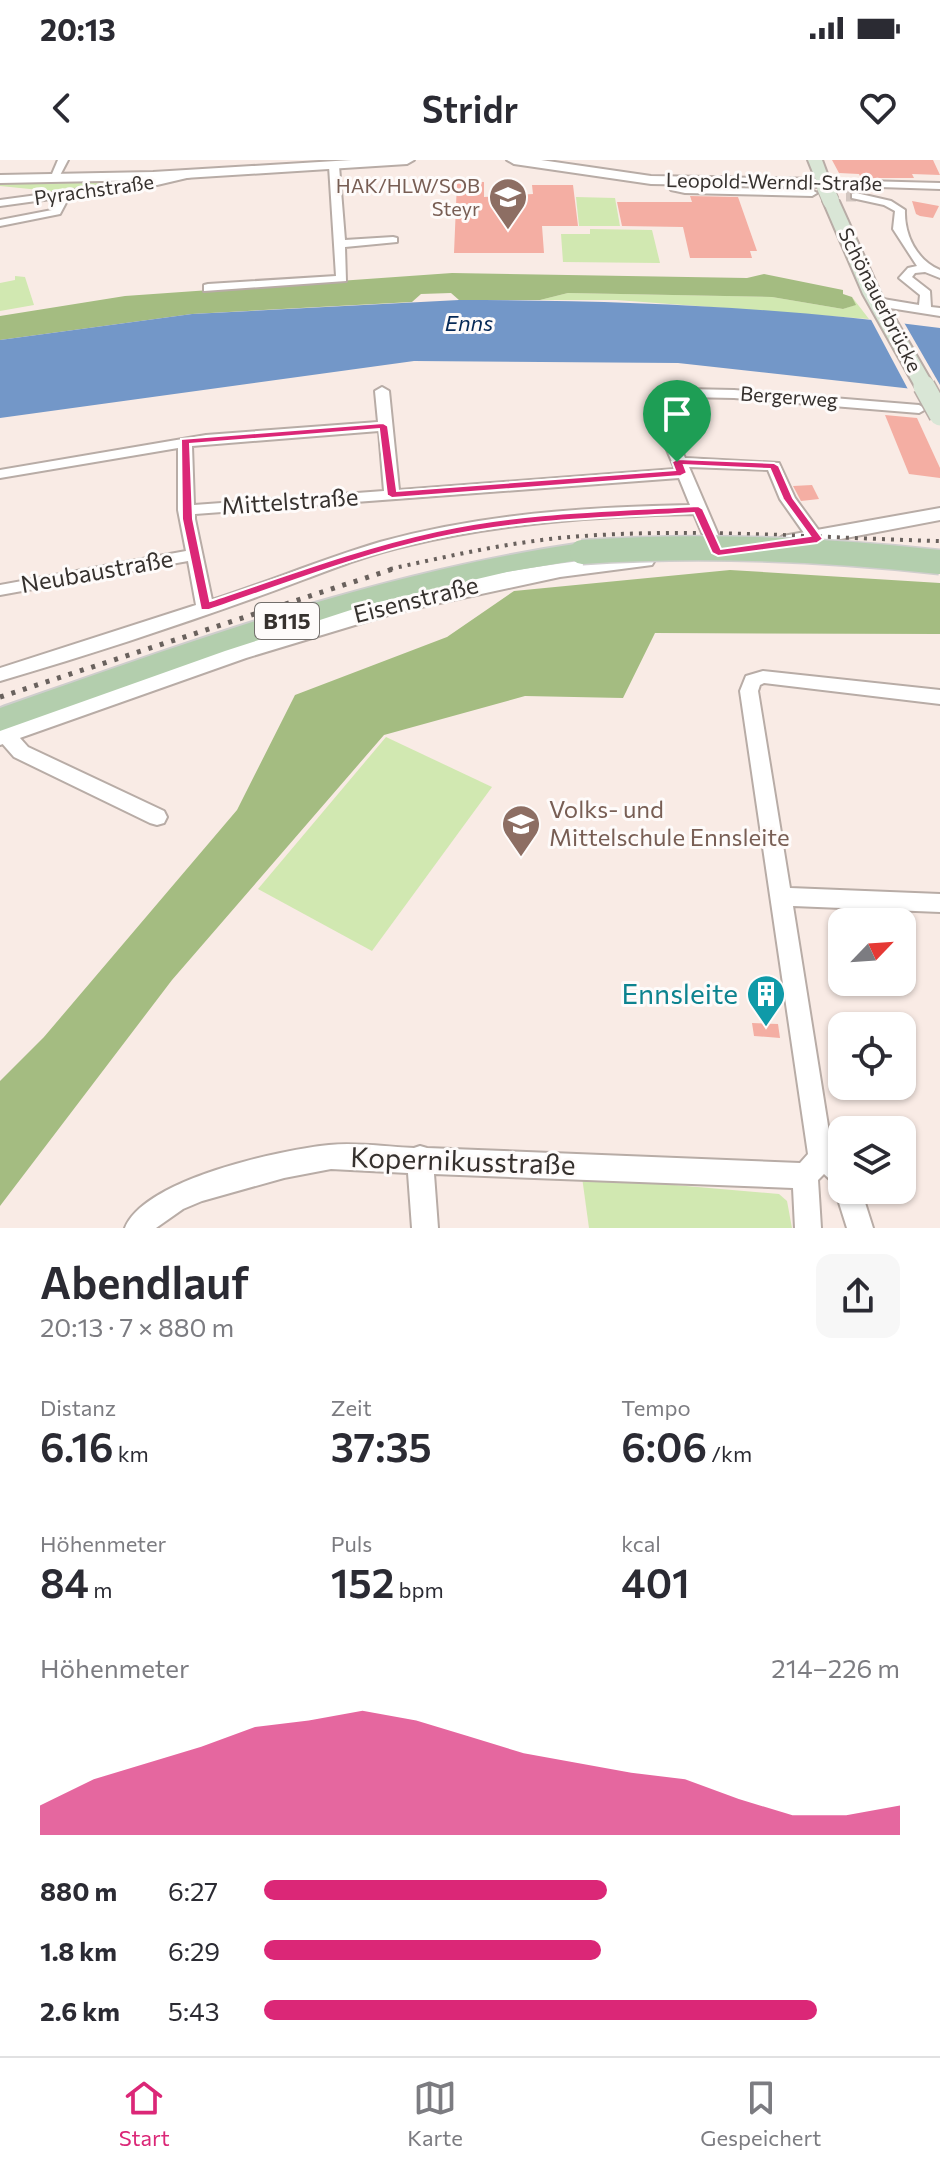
<!DOCTYPE html>
<html lang="de">
<head>
<meta charset="utf-8">
<style>
  :root { --surface:#fff; --page:#f7f7f7; --text:#2b2b33; --muted:#7c7c81; --line:#e1e1e2; --accent:#db2777 }
  body { margin:0; font-family:Commissioner,sans-serif; background:var(--page); color:var(--text); height:100vh; display:flex; flex-direction:column; font-size:30px; white-space:nowrap }
  * { box-sizing:border-box; margin:0 }
  p { font-size:26px; color:var(--muted) }
  .icon { flex:none; width:44px; height:44px; fill:none; stroke:currentColor; stroke-width:2; stroke-linecap:round; stroke-linejoin:round }
  .map { position:relative; height:1068px; overflow:hidden }
  .details { display:flex; flex-direction:column; background:var(--surface); flex:1 }
  .details>* { flex:none }
  .needle { width:52px; rotate:65deg }
  .buttons { position:absolute; left:828px; top:748px; display:grid; gap:16px }
  .buttons a { display:grid; place-items:center; width:88px; height:88px; border-radius:16px; background:var(--surface); box-shadow:0 2px 6px #0004; font-size:40px }
  .pin { position:absolute; display:grid; place-items:center; width:68px; height:68px; color:#fff; margin:-82px -34px; border-radius:50% 50% 50% 0; rotate:-45deg; box-shadow:0 0 8px #0007 }
  .pin .icon { rotate:45deg }
  .round { display:grid; place-items:center; flex:none; width:84px; height:84px; border-radius:16px; background:var(--page) }
  .overview { display:flex; align-items:center; justify-content:space-between; height:136px; padding:0 40px }
  h1 { font-size:44px; font-weight:600; line-height:60px }
  .metrics { display:grid; grid-template-columns:repeat(3,1fr); gap:12px; height:136px; padding:8px 40px }
  .metrics div { display:grid; align-content:center }
  .metrics b { font-size:40px; font-weight:600 }
  .metrics small { font-size:22px; font-weight:400 }
  .metrics p { font-size:22px }
  .chart { height:224px; padding:16px 40px }
  .chart p { display:flex; justify-content:space-between }
  .chart svg { width:100%; height:144px; margin-top:8px; fill:var(--accent); opacity:.7 }
  ul { padding:0 40px; list-style:none; font-size:26px }
  li { display:grid; grid-template-columns:128px 96px 1fr; align-items:center; height:60px }
  li i { height:20px; border-radius:10px; background:var(--accent) }
  .status { display:flex; justify-content:space-between; align-items:center; height:56px; padding:0 40px; background:var(--surface); direction:ltr }
  .status svg { height:22px; fill:currentColor }
  header { display:flex; justify-content:space-between; align-items:center; height:104px; padding:0 40px; background:var(--surface); font-size:36px; font-weight:600 }
  .tab-bar { display:flex; justify-content:space-around; align-items:center; height:112px; border-top:2px solid var(--line); background:var(--surface); font-size:22px; color:var(--muted) }
  .tab-bar a { display:grid; justify-items:center; gap:4px }
  .tab-bar .active { color:var(--accent) }
  .map>svg:first-child { display:block }
  .green { fill:#d1e8b1 }
  .forest { fill:#a4bc81 }
  .water { fill:#7397c8 }
  .pier { fill:#f9ebe5 }
  .building { fill:#f4aea3 }
  .lines { fill:none; stroke-linecap:round; stroke-linejoin:round }
  .minor-tunnel { stroke:#d2c6c0; stroke-width:11; stroke-dasharray:11 6; stroke-linecap:butt }
  .minor-casing { stroke:#b8aca6; stroke-width:4 }
  .tertiary-casing { stroke:#b8aca6; stroke-width:4 }
  .secondary-casing { stroke:#b8aca6; stroke-width:4 }
  .primary-casing { stroke:#cfcecd; stroke-width:4 }
  .minor { fill:#fff; fill-rule:evenodd }
  .tertiary { fill:#fff; fill-rule:evenodd }
  .secondary { fill:#d9e6d6; fill-rule:evenodd }
  .primary { fill:#b3cead; fill-rule:evenodd }
  .rail-far1 { stroke:#69615d; stroke-width:4; stroke-dasharray:3 6; stroke-linecap:butt }
  .rail { stroke:#69615d; stroke-width:5; stroke-dasharray:4 8; stroke-linecap:butt }
  .secondary-bridge-far1-casing { stroke:#b8aca6; stroke-width:18; stroke-linecap:butt }
  .secondary-bridge-casing { stroke:#b8aca6; stroke-width:24; stroke-linecap:butt }
  .primary-bridge-casing { stroke:#cfcecd; stroke-width:27; stroke-linecap:butt }
  .secondary-bridge-far1 { stroke:#d9e6d6; stroke-width:16 }
  .secondary-bridge { stroke:#d9e6d6; stroke-width:21 }
  .primary-bridge { stroke:#b3cead; stroke-width:24 }
  .route { fill:#db2777; stroke:#fff; stroke-width:2; fill-rule:evenodd }
  .labels { text-anchor:middle; stroke-width:6; stroke-linejoin:round; paint-order:stroke }
  .far-street-label { font-size:20px; fill:#36312e; stroke:#fefbfa }
  .far-education-label { font-size:20px; fill:#785e54; stroke:#fefbfa; text-anchor:end }
  .far-water-label { font-size:22px; font-style:italic; fill:#042856; stroke:#fefbfa }
  .shield { fill:#fefbfa; stroke:#726e6b; stroke-width:2 }
  .shield-label { font-size:22px; font-weight:bold; fill:#36312e }
  .street-label { font-size:24px; fill:#36312e; stroke:#fefbfa }
  .education-label { font-size:24px; fill:#785e54; stroke:#fefbfa; text-anchor:start }
  .near-culture-label { font-size:28px; fill:#0d838f; stroke:#fefbfa; text-anchor:end }
  .near-street-label { font-size:28px; fill:#36312e; stroke:#fefbfa }
</style>
</head>
<body>
<div class="status"><b>20:13</b><svg viewBox="0 0 49 12"><path d="M0 12V9h3v3zM5 12V6h3v6zM10 12V3h3v9zM15 12V0h3v12zM26 1h20v11H26zM47 4h2v5h-2z"/></svg></div>
<header><svg class="icon" aria-label="back" viewBox="0 0 24 24"><path d="M15 5l-7 7 7 7"/></svg>Stridr<svg class="icon" aria-label="heart" viewBox="0 0 24 24"><path d="M12 20l-8-8c-3-5 5-10 8-4 3-6 11-1 8 4z"/></svg></header>
<div class="map">
<svg width="940" height="1068" viewBox="0 0 940 1068">
  <rect width="100%" height="100%" fill="#f9ebe5"/>
  <!-- green -->
  <g class="green">
    <path d="M 150,21 L 60,32 L 0,26 L 0,24 Z"/>
    <path d="M 576,37 L 615,38 L 620,66 L 579,66 Z"/>
    <path d="M 590,69 L 652,70 L 660,103 L 563,102 L 561,74 L 590,74 Z"/>
    <path d="M 15,116 L 25,117 L 34,145 L 0,151 L 0,123 L 15,120 Z"/>
    <path d="M 568,133 L 772,137 L 843,149 L 855,145 L 852,137 L 869,159 L 616,140 L 540,140 Z"/>
    <path d="M 386,577 L 492,627 L 372,791 L 258,729 Z"/>
    <path d="M 582,1017 L 779,1034 L 787,1041 L 792,1068 L 589,1068 Z"/>
  </g>
  <!-- forest -->
  <g class="forest">
    <path d="M 452,113 L 747,118 L 764,114 L 843,130 L 843,134 L 852,137 L 856,145 L 843,149 L 772,137 L 568,133 L 540,140 L 459,140 L 451,133 L 421,134 L 412,142 L 192,154 L 0,180 L 0,156 L 125,136 Z"/>
    <path d="M 730,410 L 940,423 L 940,474 L 655,473 L 623,538 L 525,536 L 384,575 L 172,820 L 0,1046 L 0,921 L 44,877 L 237,650 L 295,535 L 447,477 L 514,431 Z"/>
  </g>
  <!-- water -->
  <path class="water" d="M 459,140 C 620,140 780,147 940,168 L 940,232 L 678,203 L 414,201 L 0,258 L 0,180 L 192,154 Z"/>
  <!-- pier -->
  <path class="pier" d="M 868,154 L 902,159 L 940,225 L 940,236 L 910,233 Z"/>
  <!-- building -->
  <g class="building">
    <path d="M 832,0 L 933,0 L 940,15 L 912,14 L 914,18 L 861,18 L 859,14 L 839,13 Z"/>
    <path d="M 457,22 L 484,22 L 484,37 L 533,34 L 532,25 L 573,25 L 578,66 L 542,66 L 544,93 L 454,93 Z"/>
    <path d="M 690,36 L 738,37 L 757,91 L 750,91 L 752,98 L 690,98 L 683,67 L 622,66 L 617,42 L 692,42 Z"/>
    <path d="M 912,41 L 939,46 L 933,58 L 920,56 L 916,54 Z"/>
    <path d="M 885,255 L 917,258 L 940,308 L 940,318 L 909,314 Z"/>
    <path d="M 812,325 L 819,339 L 801,341 L 793,326 Z"/>
    <path d="M 752,863 L 778,864 L 780,878 L 754,876 Z"/>
  </g>
  <g class="lines">
    <!-- minor-tunnel -->
    <path class="minor-tunnel" d="M 846,36 L 856,36"/>
    <!-- minor casing -->
    <g class="minor-casing">
      <g id="minor">
        <path d="M 58,0 L 68,0 L 57,21 L 49,21 Z"/>
        <path d="M 334,3 L 339,6 L 345,80 L 393,77 L 397,78 L 397,82 L 345,87 L 346,121 L 204,131 L 204,125 L 208,124 L 336,116 L 329,6 Z"/>
        <path d="M 187,12 L 191,13 L 191,17 L 157,25 L 69,37 L 60,54 L 0,66 L 0,60 L 52,50 L 58,38 L 0,46 L 0,40 L 157,19 Z"/>
        <path d="M 670,18 L 685,27 L 812,30 L 817,33 L 812,36 L 685,33 L 671,30 L 665,21 Z"/>
        <path d="M 824,20 L 940,23 L 940,29 L 820,25 L 819,23 Z"/>
        <path d="M 856,33 L 891,41 L 905,50 C 904,74 916,100 940,110 L 940,118 L 925,112 L 915,113 L 912,117 L 930,131 L 931,147 L 940,148 L 940,156 L 877,146 L 871,142 L 877,138 L 919,145 L 920,135 L 899,118 L 908,108 L 917,106 L 893,69 L 895,51 L 884,45 L 852,38 L 852,34 Z"/>
        <path d="M 382,227 L 389,231 L 399,330 L 675,309 L 654,259 L 653,245 L 659,234 L 685,229 L 734,230 L 919,245 L 926,249 L 919,253 L 734,238 L 685,237 L 669,240 L 668,259 L 685,298 L 779,303 L 795,338 L 825,379 L 823,383 L 811,383 L 780,339 L 768,310 L 689,307 L 726,393 L 724,397 L 712,397 L 694,354 C 598,356 503,363 410,385 C 356,397 306,420 254,438 C 171,468 85,496 0,521 L 0,508 L 196,445 L 188,401 L 0,435 L 0,425 L 186,391 L 178,350 L 178,288 L 0,318 L 0,310 L 206,275 L 378,262 L 375,231 ZM 379,271 L 384,331 L 194,345 L 192,286 ZM 679,318 L 690,345 C 586,347 480,354 380,382 C 323,399 268,422 212,440 L 195,359 L 195,354 Z"/>
        <path d="M 763,511 L 940,530 L 940,544 L 764,523 L 760,525 L 758,531 L 790,728 L 940,734 L 940,752 L 793,746 L 832,991 L 842,996 L 842,1030 L 861,1030 L 873,1068 L 847,1068 L 835,1030 L 837,1026 L 824,1014 L 818,1020 L 821,1068 L 795,1068 L 793,1028 L 434,1014 L 438,1068 L 412,1068 L 408,1013 L 331,1009 L 284,1018 L 202,1041 L 183,1049 L 156,1068 L 125,1068 C 145,1019 280,990 329,985 C 356,982 387,987 414,988 L 420,986 L 427,988 L 800,1003 L 808,994 L 740,531 L 746,516 Z"/>
        <path d="M 5,567 L 12,569 L 28,587 L 164,651 L 167,657 L 164,663 L 157,665 L 150,663 L 14,597 L 0,581 L 0,569 Z"/>
      </g>
    </g>
    <!-- tertiary casing -->
    <g class="tertiary-casing">
      <g id="tertiary">
        <path d="M 352,0 L 414,0 L 407,4 L 153,20 L 0,23 L 0,15 L 153,12 Z"/>
        <path d="M 507,0 L 541,0 L 651,16 L 824,19 L 831,23 L 824,27 L 651,24 L 514,4 Z"/>
        <path d="M 940,348 L 940,360 L 783,390 L 773,383 L 783,376 Z"/>
        <path d="M 644,393 L 652,395 L 655,400 L 652,405 L 560,417 L 398,452 L 246,498 L 0,585 L 0,566 C 157,511 313,453 476,418 C 531,406 588,400 644,393 Z"/>
      </g>
    </g>
    <!-- secondary casing -->
    <g class="secondary-casing">
      <g id="secondary">
        <path d="M 808,0 L 822,0 L 832,27 L 830,30 L 820,30 Z"/>
        <path d="M 831,36 L 839,41 L 881,134 L 934,226 L 931,230 L 917,230 L 863,134 L 823,41 Z"/>
      </g>
    </g>
    <!-- primary casing -->
    <g class="primary-casing">
      <path id="primary" d="M 582,383 L 591,386 L 595,392 L 591,398 L 507,412 L 366,445 L 225,491 L 0,571 L 0,548 C 195,480 376,413 582,383 Z"/>
    </g>
    <!-- minor -->
    <use href="#minor" class="minor"/>
    <!-- tertiary -->
    <use href="#tertiary" class="tertiary"/>
    <!-- secondary -->
    <use href="#secondary" class="secondary"/>
    <!-- primary -->
    <use href="#primary" class="primary"/>
    <!-- rail-far1 -->
    <path class="rail-far1" d="M 390,409 C 449,396 510,382 570,377 C 691,367 818,378 940,381"/>
    <!-- rail -->
    <path class="rail" d="M 0,537 L 399,407"/>
    <!-- secondary-bridge-far1 casing -->
    <g class="secondary-bridge-far1-casing">
      <path id="secondary-bridge-far1" d="M 825,27 L 831,41"/>
    </g>
    <!-- secondary-bridge casing -->
    <g class="secondary-bridge-casing">
      <path id="secondary-bridge" d="M 924,226 L 940,255"/>
    </g>
    <!-- primary-bridge casing -->
    <g class="primary-bridge-casing">
      <path id="primary-bridge" d="M 582,392 C 702,384 820,389 940,402"/>
    </g>
    <!-- secondary-bridge-far1 -->
    <use href="#secondary-bridge-far1" class="secondary-bridge-far1"/>
    <!-- secondary-bridge -->
    <use href="#secondary-bridge" class="secondary-bridge"/>
    <!-- primary-bridge -->
    <use href="#primary-bridge" class="primary-bridge"/>
  </g>
  <!-- route -->
  <path class="route" d="M 383,263 L 388,266 L 397,331 L 675,310 L 672,302 L 677,299 L 774,303 L 779,306 L 793,338 L 823,379 L 817,383 L 718,396 L 712,393 L 694,353 C 608,358 522,359 437,378 C 359,395 285,424 209,450 L 201,450 L 182,359 L 181,279 ZM 379,269 L 387,335 L 392,338 L 681,316 L 687,313 L 684,305 L 770,309 L 783,339 L 810,376 L 721,389 L 703,349 L 698,346 C 611,351 522,352 437,371 C 359,388 285,416 210,441 L 193,359 L 190,284 Z"/>
  <!-- icons -->
  <defs>
    <g id="school-pin" transform="scale(2)"><path d="M0 17L-7.5 6A9.5 9.5 0 1 1 7.5 6Z" fill="#8d6e63" stroke="#fefbfa"/><path d="M0-5L7-2L0 1L-7-2ZM-4 1L0 2.5L4 1V4Q0 6-4 4Z" fill="#fff"/></g>
    <g id="building-pin" transform="scale(2)"><path d="M0 17L-7.5 6A9.5 9.5 0 1 1 7.5 6Z" fill="#0f9aa8" stroke="#fefbfa"/><path d="M-4-6H4V6H1V3H-1V6H-4ZM-2.5-4.3h1.7v1.8h-1.7ZM.8-4.3h1.7v1.8H.8ZM-2.5-1h1.7V.8h-1.7ZM.8-1h1.7V.8H.8Z" fill="#fff"/></g>
  </defs>
  <g fill-rule="evenodd">
    <use href="#school-pin" x="508" y="37"/>
    <use href="#school-pin" x="521" y="664"/>
    <use href="#building-pin" x="766" y="834"/>
  </g>
  <g class="labels">
    <!-- far-street labels -->
    <g class="far-street-label">
      <text transform="translate(774 22) rotate(1)" y="7">Leopold-Werndl-Straße</text>
      <text transform="translate(94 30) rotate(-8)" y="7">Pyrachstraße</text>
      <text transform="translate(880 140) rotate(63)" y="7">Schönauerbrücke</text>
      <text transform="translate(789 237) rotate(4)" y="7">Bergerweg</text>
    </g>
    <!-- far-education labels -->
    <g class="far-education-label">
      <text x="480" y="33">HAK/HLW/SOB<tspan x="480" dy="23">Steyr</tspan></text>
    </g>
    <!-- far-water labels -->
    <g class="far-water-label">
      <text x="469" y="171">Enns</text>
    </g>
    <!-- shield labels -->
    <rect class="shield" x="255" y="443" width="64" height="36" rx="6"/>
    <g class="shield-label">
      <text x="287" y="469">B115</text>
    </g>
    <!-- street labels -->
    <g class="street-label">
      <text transform="translate(290 342) rotate(-4)" y="8">Mittelstraße</text>
      <text transform="translate(97 412) rotate(-10)" y="8">Neubaustraße</text>
      <text transform="translate(416 440) rotate(-14)" y="8">Eisenstraße</text>
    </g>
    <!-- education labels -->
    <g class="education-label">
      <text x="549" y="658">Volks- und<tspan x="549" dy="28">Mittelschule Ennsleite</tspan></text>
    </g>
    <!-- near-culture labels -->
    <g class="near-culture-label">
      <text x="738" y="844">Ennsleite</text>
    </g>
    <!-- near-street labels -->
    <g class="near-street-label">
      <text transform="translate(463 1001) rotate(2)" y="10">Kopernikusstraße</text>
    </g>
  </g>
</svg>
<div class="buttons">
<a><svg class="needle" viewBox="-14 -14 28 28"><path d="M0-13l5 13h-10z" fill="#e53935"/><path d="M0 13l5-13h-10z" fill="#7c7c81"/></svg></a>
<a><svg class="icon" aria-label="locate" viewBox="0 0 24 24"><circle cx="12" cy="12" r="6"/><path d="M12 2v4M12 18v4M2 12h4M18 12h4"/></svg></a>
<a><svg class="icon" aria-label="layers" viewBox="0 0 24 24"><path d="M12 4l9 5-9 5-9-5zM3 14l9 5 9-5"/></svg></a>
</div>
<div class="pin" style="left:677px;top:302px;background:#1e9e55"><svg class="icon" aria-label="arrive" viewBox="0 0 24 24"><path d="M6 21V4h12l-3 4 3 4H6"/></svg></div>
</div>
<section class="details">
<div class="overview"><div><h1>Abendlauf</h1><p>20:13 · 7 × 880 m</p></div><a class="round"><svg class="icon" aria-label="share" viewBox="0 0 24 24"><path d="M12 15V3M7 8l5-5 5 5M5 13v7h14v-7"/></svg></a></div>
<div class="metrics">
<div><p>Distanz</p><b>6.16<small> km</small></b></div>
<div><p>Zeit</p><b>37:35</b></div>
<div><p>Tempo</p><b>6:06<small> /km</small></b></div>
</div>
<div class="metrics">
<div><p>Höhenmeter</p><b>84<small> m</small></b></div>
<div><p>Puls</p><b>152<small> bpm</small></b></div>
<div><p>kcal</p><b>401</b></div>
</div>
<div class="chart"><p><span>Höhenmeter</span>214–226 m</p>
<svg viewBox="0 0 160 44" preserveAspectRatio="none"><path d="M0 44V35L10 27L20 22L30 17L40 11L50 9L60 6L70 9L80 14L90 19L100 22L110 25L120 27L130 33L140 38L150 38L160 35V44z"/></svg>
</div>
<ul>
<li><b>880 m</b>6:27<i style="width:54%"></i></li>
<li><b>1.8 km</b>6:29<i style="width:53%"></i></li>
<li><b>2.6 km</b>5:43<i style="width:87%"></i></li>
</ul>
</section>
<nav class="tab-bar">
<a class="active"><svg class="icon" aria-label="home" viewBox="0 0 24 24"><path d="M3 11l9-7 9 7M6 9v11h12V9"/></svg>Start</a>
<a><svg class="icon" aria-label="map" viewBox="0 0 24 24"><path d="M3 6l6-2 6 2 6-2v14l-6 2-6-2-6 2zM9 4v14M15 6v14"/></svg>Karte</a>
<a><svg class="icon" aria-label="saved" viewBox="0 0 24 24"><path d="M7 4h10v16l-5-4-5 4z"/></svg>Gespeichert</a>
</nav>
</body>
</html>
